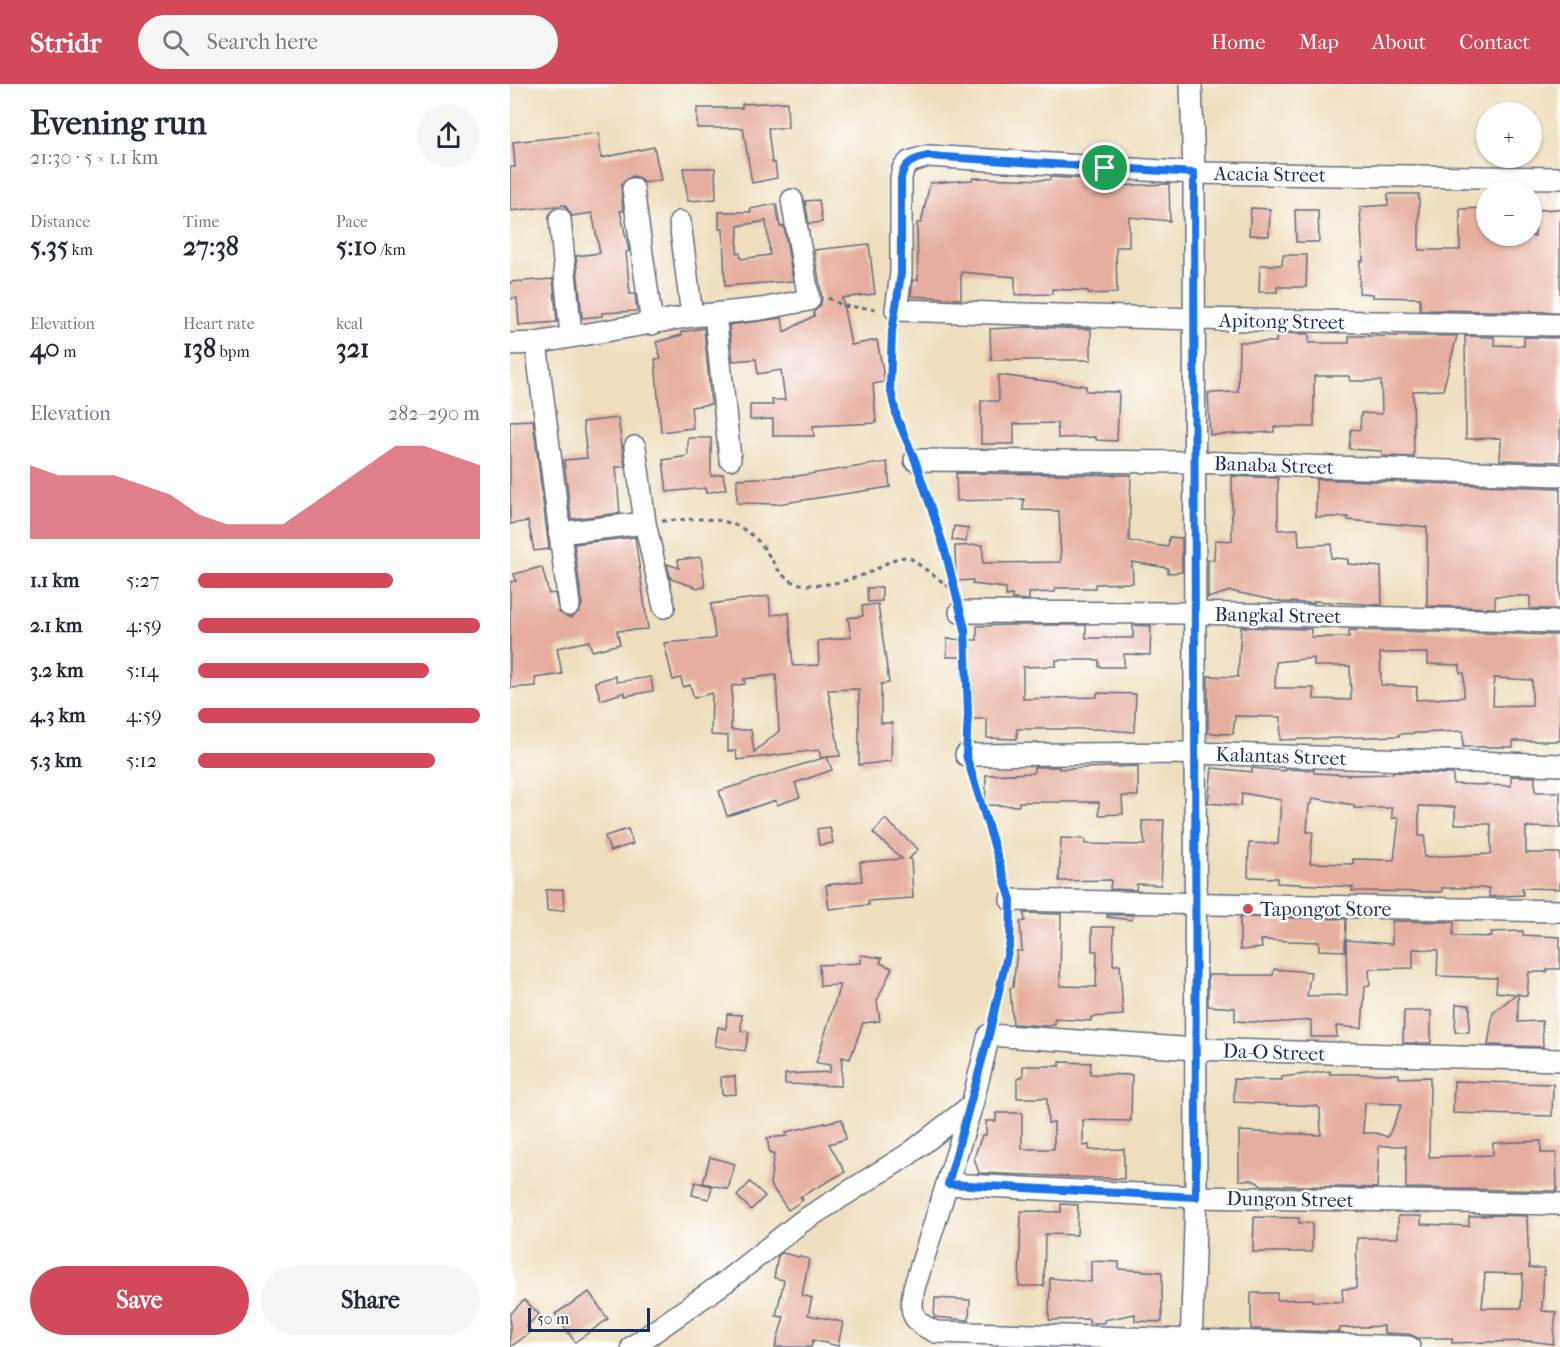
<!DOCTYPE html>
<html lang="en">
<head>
<meta charset="utf-8">
<style>
  :root { --surface:#fff; --page:#f6f6f7; --text:#1f2937; --muted:#747a83; --accent:#d1495b }
  body { margin:0; font-family:"IM FELL French Canon",serif; background:var(--page); color:var(--text); height:100vh; display:flex; flex-direction:column; font-size:22px; white-space:nowrap }
  * { box-sizing:border-box; margin:0 }
  p { font-size:20px; color:var(--muted) }
  .icon { flex:none; width:33px; height:33px; fill:none; stroke:currentColor; stroke-width:2; stroke-linecap:round; stroke-linejoin:round }
  .map { position:relative; flex:1; overflow:hidden }
  .sheet { display:flex; flex-direction:column; background:var(--surface); width:510px }
  .sheet>* { flex:none }
  .tools { position:absolute; left:966px; top:18px; display:grid; gap:12px }
  .tools a { display:grid; place-items:center; width:66px; height:66px; border-radius:50%; background:var(--surface); box-shadow:0 2px 4px #0004; font-size:30px }
  .scale { position:absolute; left:18px; bottom:15px; width:122px; box-sizing:border-box; padding-left:6px; border:3px solid #1b2f5e; border-top:0; font-size:16px; line-height:21px; white-space:nowrap; color:#1b2f5e; -webkit-text-stroke:4px #fff; paint-order:stroke }
  .pin { position:absolute; display:grid; place-items:center; width:51px; height:51px; color:#fff; margin:-26px; border:3px solid #fff; border-radius:50%; box-shadow:0 2px 6px #0007 }
  .round { display:grid; place-items:center; flex:none; width:63px; height:63px; border-radius:32px; background:var(--page) }
  .overview { display:flex; align-items:center; justify-content:space-between; height:102px; padding:0 30px }
  h1 { font-size:33px; font-weight:700; line-height:45px }
  .stats { display:grid; grid-template-columns:repeat(3,1fr); gap:9px; height:102px; padding:6px 30px }
  .stats div { display:grid; align-content:center }
  .stats b { font-size:26px; font-weight:700 }
  .stats small { font-size:16px; font-weight:400 }
  .stats p { font-size:16px }
  .chart { height:168px; padding:12px 30px }
  .chart p { display:flex; justify-content:space-between }
  .chart svg { width:100%; height:108px; margin-top:6px; fill:var(--accent); opacity:.7 }
  .cta { display:flex; gap:12px; margin-top:auto; padding:12px 30px }
  .cta a { flex:1; height:69px; border-radius:36px; background:var(--accent); color:#fff; font-size:24px; font-weight:700; line-height:69px; text-align:center }
  .cta a+a { background:var(--page); color:var(--text) }
  ul { padding:0 30px; list-style:none; font-size:20px }
  li { display:grid; grid-template-columns:96px 72px 1fr; align-items:center; height:45px }
  li i { height:15px; border-radius:8px; background:var(--accent) }
  header { display:flex; align-items:center; gap:36px; box-sizing:border-box; height:84px; padding:0 30px; background:var(--accent); color:#fff }
  header strong { font-size:28px }
  nav { display:flex; gap:33px; margin-inline-start:auto; font-size:21px }
  .search { width:420px; height:54px; background:var(--page); display:flex; align-items:center; gap:15px; box-sizing:border-box; padding:0 21px; border-radius:33px; color:var(--muted); font-size:22px }
  main { display:flex; flex:1; min-height:0 }
  .map>svg:first-child { display:block }
  .building { fill:#e6ae9f; fill-rule:evenodd }
  .lines { fill:none; stroke-linecap:round; stroke-linejoin:round }
  .minor-casing { stroke:#656c7f; stroke-width:24 }
  .path { stroke:#656c7f; stroke-width:3; stroke-dasharray:4.5 4.5; stroke-linecap:butt }
  .minor { stroke:#fff; stroke-width:21 }
  .route-casing { stroke:#fff; stroke-width:12 }
  .route { stroke:#1a73e8; stroke-width:8 }
  .poi-dot { fill:#d1495b; stroke:#fff; stroke-width:2 }
  .labels { text-anchor:middle; stroke-width:5; stroke-linejoin:round; paint-order:stroke }
  .street-label { font-size:20px; fill:#1b2f5e; stroke:#fff }
  .poi-label { font-size:20px; fill:#1b2f5e; stroke:#fff; text-anchor:start }
</style>
</head>
<body>
<header>
<strong>Stridr</strong>
<div class="search"><svg class="icon" aria-label="search" viewBox="0 0 24 24"><circle cx="10" cy="10" r="6"/><path d="M15 15l6 6"/></svg>Search here</div>
<nav><a>Home</a><a>Map</a><a>About</a><a>Contact</a></nav>
</header>
<main>
<section class="sheet">
<div class="overview"><div><h1>Evening run</h1><p>21:30 · 5 × 1.1 km</p></div><a class="round"><svg class="icon" aria-label="share" viewBox="0 0 24 24"><path d="M12 15V3M7 8l5-5 5 5M5 13v7h14v-7"/></svg></a></div>
<div class="stats">
<div><p>Distance</p><b>5.35<small> km</small></b></div>
<div><p>Time</p><b>27:38</b></div>
<div><p>Pace</p><b>5:10<small> /km</small></b></div>
</div>
<div class="stats">
<div><p>Elevation</p><b>40<small> m</small></b></div>
<div><p>Heart rate</p><b>138<small> bpm</small></b></div>
<div><p>kcal</p><b>321</b></div>
</div>
<div class="chart"><p><span>Elevation</span>282–290 m</p>
<svg viewBox="0 0 160 44" preserveAspectRatio="none"><path d="M0 44V14L10 18L20 18L30 18L40 22L50 26L60 34L70 38L80 38L90 38L100 30L110 22L120 14L130 6L140 6L150 10L160 14V44z"/></svg>
</div>
<ul>
<li><b>1.1 km</b>5:27<i style="width:69%"></i></li>
<li><b>2.1 km</b>4:59<i style="width:100%"></i></li>
<li><b>3.2 km</b>5:14<i style="width:82%"></i></li>
<li><b>4.3 km</b>4:59<i style="width:100%"></i></li>
<li><b>5.3 km</b>5:12<i style="width:84%"></i></li>
</ul>
<div class="cta"><a>Save</a><a>Share</a></div>
</section>
<div class="map">
<svg width="1050" height="1263" viewBox="0 0 1050 1263">
  <rect width="100%" height="100%" fill="#fff"/>
  <filter id="ink" filterUnits="userSpaceOnUse"><feTurbulence type="fractalNoise" baseFrequency=".0167" numOctaves="2"/><feDisplacementMap in="SourceGraphic" scale="12" xChannelSelector="R" yChannelSelector="G"/><feConvolveMatrix kernelMatrix="1 2 1 2 8 2 1 2 1" color-interpolation-filters="sRGB"/></filter>
  <filter id="wash" filterUnits="userSpaceOnUse"><feTurbulence type="fractalNoise" baseFrequency=".008" numOctaves="4" result="noise"/><feDisplacementMap in="SourceGraphic" scale="24" xChannelSelector="R" yChannelSelector="G"/><feGaussianBlur stdDeviation="1.35" result="paint"/><feColorMatrix in="noise" values="0 0 0 0 0 0 0 0 0 0 0 0 0 0 0 0 0 1.4 0 .05"/><feComposite in="paint" operator="in"/></filter>
  <g filter="url(#wash)">
    <rect width="100%" height="100%" fill="#eedebd"/>
    <g id="blocks">
      <!-- building -->
      <g class="building">
        <path d="M 277,18 L 278,44 L 258,44 L 262,79 L 265,79 L 267,94 L 242,99 L 233,44 L 187,44 L 187,24 L 232,24 L 232,20 Z"/>
        <path d="M 89,49 L 91,74 L 144,63 L 151,96 L 134,99 L 128,93 L 122,92 L 111,101 L 113,127 L 110,127 L 119,167 L 116,168 L 120,210 L 125,210 L 127,227 L 92,229 L 92,232 L 72,234 L 66,172 L 90,169 L 82,129 L 62,132 L 55,121 L 0,127 L 0,83 L 5,83 L 3,58 Z"/>
        <path d="M 173,84 L 205,84 L 206,115 L 178,117 Z"/>
        <path d="M 540,93 L 578,95 L 578,103 L 659,100 L 660,137 L 619,133 L 619,163 L 606,163 L 607,209 L 578,210 L 578,207 L 542,205 L 542,210 L 505,211 L 505,193 L 451,188 L 451,215 L 401,212 L 403,196 L 408,196 L 407,139 L 411,139 L 420,99 L 462,96 L 463,94 L 540,96 Z"/>
        <path d="M 878,110 L 909,110 L 909,166 L 950,166 L 950,125 L 976,124 L 976,152 L 1025,152 L 1025,126 L 1050,125 L 1050,228 L 910,226 L 910,214 L 863,213 L 863,210 L 849,209 L 850,177 L 853,177 L 850,123 L 878,121 Z"/>
        <path d="M 309,116 L 312,138 L 299,140 L 295,117 Z"/>
        <path d="M 266,120 L 270,143 L 274,142 L 283,197 L 215,202 L 213,145 L 209,145 L 209,128 L 241,128 L 240,125 ZM 256,137 L 260,171 L 231,175 L 230,169 L 227,169 L 228,142 Z"/>
        <path d="M 741,124 L 760,125 L 759,152 L 739,151 Z"/>
        <path d="M 785,126 L 808,126 L 809,158 L 786,158 Z"/>
        <path d="M 359,160 L 365,210 L 332,214 L 341,261 L 367,256 L 375,298 L 363,300 L 366,339 L 303,342 L 304,352 L 263,352 L 263,335 L 240,336 L 240,321 L 263,321 L 262,316 L 275,316 L 271,286 L 248,290 L 246,275 L 223,277 L 219,241 L 272,234 L 274,248 L 304,232 L 304,228 L 311,221 L 312,214 L 304,166 Z"/>
        <path d="M 773,171 L 797,171 L 796,203 L 767,203 L 767,208 L 749,208 L 750,181 L 772,181 Z"/>
        <path d="M 43,195 L 47,238 L 9,241 L 7,214 L 0,215 L 0,198 Z"/>
        <path d="M 517,243 L 581,245 L 581,276 L 481,276 L 480,245 Z"/>
        <path d="M 194,244 L 201,320 L 181,323 L 183,344 L 151,348 L 145,275 L 151,275 L 146,258 L 172,251 L 171,248 Z"/>
        <path d="M 767,249 L 799,250 L 799,259 L 839,259 L 839,252 L 947,252 L 933,306 L 903,307 L 904,373 L 872,372 L 872,367 L 839,365 L 841,345 L 850,346 L 851,329 L 872,330 L 871,297 L 840,297 L 839,292 L 804,292 L 804,343 L 764,343 L 764,348 L 700,351 L 698,309 L 728,308 L 729,258 L 766,258 Z"/>
        <path d="M 955,252 L 984,253 L 985,261 L 1014,262 L 1014,253 L 1050,254 L 1050,378 L 990,376 L 991,354 L 956,355 Z"/>
        <path d="M 488,291 L 576,302 L 576,307 L 609,308 L 607,357 L 586,356 L 586,353 L 548,354 L 547,339 L 504,340 L 504,360 L 471,360 L 471,317 L 489,317 Z"/>
        <path d="M 108,334 L 115,383 L 106,383 L 110,429 L 61,435 L 54,376 L 77,374 L 73,338 Z"/>
        <path d="M 23,336 L 39,465 L 24,467 L 18,437 L 0,440 L 0,337 Z"/>
        <path d="M 178,354 L 201,354 L 201,392 L 213,390 L 216,405 L 196,409 L 195,404 L 157,408 L 153,376 L 178,372 Z"/>
        <path d="M 377,378 L 380,403 L 267,420 L 227,419 L 227,395 L 287,392 Z"/>
        <path d="M 446,389 L 621,391 L 619,457 L 658,463 L 659,453 L 672,454 L 672,488 L 658,489 L 658,484 L 622,478 L 623,499 L 585,500 L 585,504 L 545,504 L 545,508 L 519,509 L 519,516 L 502,515 L 502,511 L 496,512 L 496,504 L 462,500 L 463,496 L 446,497 L 445,462 L 473,461 L 473,479 L 551,478 L 549,427 L 513,426 L 514,415 L 447,417 Z"/>
        <path d="M 722,392 L 768,394 L 768,446 L 788,445 L 789,462 L 822,460 L 821,474 L 838,475 L 838,480 L 871,483 L 872,521 L 804,517 L 804,519 L 772,518 L 720,507 L 698,514 L 698,476 L 704,476 L 705,456 L 722,457 Z"/>
        <path d="M 806,395 L 1050,404 L 1050,525 L 1020,525 L 1020,512 L 985,512 L 985,524 L 917,522 L 917,443 L 838,436 L 838,433 L 806,433 Z"/>
        <path d="M 444,442 L 458,444 L 456,458 L 442,456 Z"/>
        <path d="M 125,453 L 138,545 L 107,547 L 110,560 L 82,567 L 79,557 L 47,564 L 52,590 L 25,594 L 26,602 L 0,604 L 0,498 L 6,497 L 4,490 L 32,483 L 39,510 L 45,509 L 49,528 L 61,534 L 70,526 L 72,520 L 64,460 Z"/>
        <path d="M 191,473 L 195,503 L 188,504 L 161,495 L 157,480 L 169,484 L 168,476 Z"/>
        <path d="M 372,503 L 372,517 L 358,518 L 357,504 Z"/>
        <path d="M 259,512 L 261,531 L 279,529 L 283,582 L 309,581 L 308,557 L 341,553 L 338,534 L 353,532 L 352,522 L 368,520 L 379,599 L 371,600 L 371,639 L 382,639 L 381,677 L 349,681 L 349,605 L 318,606 L 330,672 L 317,673 L 322,686 L 285,699 L 290,713 L 267,721 L 266,716 L 217,732 L 209,707 L 316,673 L 311,674 L 309,666 L 227,676 L 226,667 L 218,667 L 218,652 L 201,651 L 202,609 L 184,614 L 180,601 L 173,603 L 171,594 L 163,596 L 154,559 L 202,555 L 205,554 L 201,520 ZM 266,591 L 269,647 L 244,668 L 241,646 L 221,646 L 222,602 L 235,600 L 234,595 Z"/>
        <path d="M 500,541 L 576,541 L 576,554 L 623,554 L 623,541 L 641,542 L 640,571 L 614,570 L 614,583 L 589,583 L 589,576 L 546,576 L 546,582 L 513,583 L 513,615 L 587,613 L 587,609 L 626,610 L 624,648 L 586,645 L 507,645 L 507,655 L 477,654 L 477,635 L 462,635 L 462,602 L 453,602 L 452,573 L 437,573 L 437,555 L 467,556 L 467,542 Z"/>
        <path d="M 731,543 L 801,545 L 801,553 L 839,553 L 839,546 L 1050,551 L 1050,657 L 1003,657 L 1003,663 L 953,663 L 953,647 L 889,650 L 889,652 L 770,656 L 771,633 L 725,632 L 723,650 L 698,649 L 698,592 L 728,593 ZM 870,569 L 918,569 L 918,580 L 950,581 L 950,589 L 954,589 L 954,613 L 906,616 L 907,603 L 871,601 ZM 804,574 L 804,582 L 840,582 L 841,616 L 804,615 L 804,604 L 765,604 L 766,578 ZM 984,594 L 1022,596 L 1022,621 L 983,622 Z"/>
        <path d="M 105,592 L 107,598 L 141,593 L 143,607 L 115,612 L 115,608 L 91,616 L 85,598 Z"/>
        <path d="M 628,682 L 628,712 L 612,712 L 613,730 L 589,731 L 589,718 L 509,718 L 509,722 L 475,721 L 476,691 L 524,689 L 524,683 L 549,683 L 549,685 Z"/>
        <path d="M 702,684 L 742,688 L 742,684 L 775,687 L 775,685 L 799,686 L 804,686 L 804,689 L 844,691 L 882,690 L 883,688 L 943,690 L 943,700 L 976,701 L 1001,702 L 1001,692 L 1025,693 L 1025,708 L 1050,708 L 1050,744 L 1016,743 L 1016,769 L 1050,769 L 1050,805 L 1012,804 L 1013,811 L 979,813 L 979,804 L 932,804 L 932,808 L 842,807 L 843,803 L 767,799 L 767,794 L 738,793 L 739,759 L 768,760 L 771,716 L 732,709 L 731,722 L 698,719 ZM 803,714 L 844,721 L 844,724 L 882,724 L 882,734 L 889,734 L 884,776 L 843,775 L 843,780 L 800,779 L 803,748 L 797,748 L 799,720 L 802,720 ZM 909,722 L 945,723 L 945,740 L 981,740 L 981,770 L 914,773 L 915,752 L 909,752 Z"/>
        <path d="M 375,735 L 408,765 L 399,775 L 401,775 L 403,814 L 358,817 L 359,821 L 319,825 L 316,801 L 352,797 L 350,778 L 392,775 L 363,749 Z"/>
        <path d="M 654,736 L 651,801 L 627,800 L 626,806 L 600,805 L 601,796 L 549,797 L 551,754 L 575,755 L 575,760 L 635,761 L 632,737 Z"/>
        <path d="M 320,743 L 323,759 L 309,761 L 307,745 Z"/>
        <path d="M 118,745 L 123,760 L 100,767 L 95,752 Z"/>
        <path d="M 53,805 L 54,826 L 37,827 L 36,806 Z"/>
        <path d="M 514,829 L 551,830 L 550,902 L 586,903 L 587,867 L 582,867 L 582,843 L 604,843 L 603,881 L 610,881 L 613,931 L 581,933 L 581,937 L 545,935 L 545,941 L 537,942 L 503,940 L 500,904 L 503,903 L 507,867 L 512,867 L 510,838 L 515,837 Z"/>
        <path d="M 597,831 L 623,831 L 622,836 L 597,833 Z"/>
        <path d="M 730,833 L 836,835 L 835,867 L 809,866 L 809,858 L 751,856 L 752,864 L 730,866 Z"/>
        <path d="M 882,837 L 944,838 L 943,852 L 982,853 L 981,848 L 1013,847 L 1013,851 L 1050,853 L 1050,885 L 1037,885 L 1037,888 L 1019,888 L 1017,912 L 1008,910 L 1008,938 L 1032,937 L 1033,963 L 978,961 L 983,929 L 1006,910 L 986,908 L 987,894 L 927,892 L 928,866 L 903,865 L 903,884 L 859,885 L 860,901 L 855,902 L 852,944 L 826,942 L 827,953 L 801,953 L 801,936 L 761,939 L 725,937 L 725,924 L 698,922 L 698,891 L 763,891 L 764,885 L 801,888 L 797,912 L 837,911 L 836,856 L 882,860 Z"/>
        <path d="M 351,871 L 372,874 L 370,879 L 382,884 L 367,917 L 370,937 L 353,939 L 340,975 L 332,973 L 331,1002 L 275,1000 L 275,990 L 320,988 L 320,981 L 306,979 L 330,901 L 310,902 L 309,881 L 351,879 Z"/>
        <path d="M 946,920 L 960,921 L 959,948 L 945,948 Z"/>
        <path d="M 894,927 L 921,927 L 921,959 L 893,959 Z"/>
        <path d="M 217,930 L 232,931 L 231,947 L 239,948 L 235,967 L 205,962 L 208,943 L 216,945 Z"/>
        <path d="M 550,978 L 581,979 L 580,990 L 622,991 L 621,1037 L 573,1036 L 573,1062 L 579,1061 L 579,1066 L 614,1065 L 614,1095 L 469,1089 L 464,1074 L 472,1051 L 476,1051 L 476,1037 L 486,1037 L 486,1029 L 512,1029 L 512,1065 L 544,1065 L 544,1038 L 538,1039 L 537,1014 L 507,1014 L 507,995 L 513,992 L 513,982 L 550,982 Z"/>
        <path d="M 820,987 L 820,990 L 889,990 L 889,994 L 920,993 L 919,1073 L 983,1071 L 983,1059 L 1031,1057 L 1031,1069 L 1046,1069 L 1047,1107 L 896,1104 L 896,1062 L 869,1062 L 867,1104 L 752,1101 L 742,1096 L 729,1096 L 729,1047 L 811,1051 L 810,1025 L 807,1022 L 724,1018 L 724,995 L 772,996 L 772,993 ZM 855,1019 L 892,1020 L 878,1053 L 866,1049 L 853,1049 Z"/>
        <path d="M 225,992 L 226,1010 L 212,1011 L 211,993 Z"/>
        <path d="M 944,997 L 1043,1000 L 1042,1032 L 943,1029 Z"/>
        <path d="M 332,1035 L 336,1055 L 319,1060 L 335,1088 L 290,1113 L 293,1116 L 278,1126 L 260,1100 L 264,1070 L 260,1070 L 257,1054 L 277,1052 L 276,1048 Z"/>
        <path d="M 200,1073 L 225,1080 L 218,1105 L 193,1099 Z"/>
        <path d="M 185,1098 L 202,1102 L 199,1115 L 182,1111 Z"/>
        <path d="M 240,1098 L 255,1112 L 241,1126 L 227,1112 Z"/>
        <path d="M 551,1120 L 568,1121 L 567,1151 L 535,1150 L 534,1202 L 509,1202 L 511,1127 L 551,1128 Z"/>
        <path d="M 984,1131 L 1017,1132 L 1019,1184 L 1034,1184 L 1032,1227 L 1046,1228 L 1043,1260 L 1020,1257 L 942,1259 L 942,1254 L 908,1254 L 899,1250 L 874,1249 L 874,1242 L 830,1244 L 830,1248 L 741,1245 L 741,1209 L 767,1209 L 767,1216 L 802,1215 L 802,1217 L 833,1218 L 832,1205 L 846,1204 L 847,1154 L 888,1154 L 888,1132 L 911,1132 L 911,1140 L 959,1142 L 959,1133 ZM 975,1189 L 1013,1190 L 1011,1224 L 972,1224 Z"/>
        <path d="M 744,1133 L 789,1134 L 789,1139 L 802,1139 L 802,1168 L 743,1168 Z"/>
        <path d="M 272,1169 L 299,1175 L 292,1211 L 302,1214 L 298,1231 L 333,1238 L 328,1262 L 303,1256 L 301,1263 L 265,1263 L 274,1233 L 266,1232 L 274,1196 L 264,1194 L 268,1172 Z"/>
        <path d="M 581,1177 L 609,1178 L 609,1185 L 652,1188 L 652,1238 L 625,1237 L 625,1230 L 594,1236 L 594,1239 L 579,1239 L 579,1235 L 539,1236 L 540,1194 L 581,1198 Z"/>
        <path d="M 79,1208 L 98,1235 L 65,1258 L 45,1230 Z"/>
        <path d="M 425,1214 L 460,1216 L 459,1236 L 424,1233 Z"/>
        <path d="M 14,1216 L 29,1230 L 17,1242 L 21,1248 L 0,1263 L 0,1230 Z"/>
      </g>
    </g>
  </g>
  <g filter="url(#ink)">
    <use href="#blocks" fill-opacity="0" stroke="#656c7f" stroke-width="1.5"/>
    <g class="lines">
      <!-- minor casing -->
      <g class="minor-casing">
        <g id="minor">
          <path d="M 681,0 L 684,89 L 686,1113 L 681,1263"/>
          <path d="M 1050,94 L 684,89 L 418,72 L 399,78 L 393,85 L 391,94 L 391,190 L 386,226 L 684,235 L 1050,241"/>
          <path d="M 123,105 L 142,240"/>
          <path d="M 50,135 L 61,252"/>
          <path d="M 170,138 L 182,232"/>
          <path d="M 205,230 L 220,375"/>
          <path d="M 26,259 L 59,521"/>
          <path d="M 0,260 L 26,259 L 182,232 L 251,225 L 299,216 L 282,116"/>
          <path d="M 125,363 L 135,439 L 154,523"/>
          <path d="M 405,376 L 683,378 L 1050,391"/>
          <path d="M 49,449 L 135,439"/>
          <path d="M 450,528 L 684,529 L 1050,538"/>
          <path d="M 456,671 L 685,669 L 1050,681"/>
          <path d="M 501,816 L 1050,827"/>
          <path d="M 438,1100 L 686,1113 L 1050,1120"/>
          <path d="M 122,1263 L 215,1198 L 291,1138 L 399,1070 L 462,1021"/>
          <path d="M 899,1263 L 426,1248 C 402,1238 399,1229 404,1204 L 462,1021 L 479,951 L 686,965 L 1050,976"/>
        </g>
      </g>
      <!-- path -->
      <g class="path">
        <path d="M 318,214 L 334,222 L 369,225"/>
        <path d="M 383,242 C 375,284 382,323 399,361"/>
        <path d="M 410,392 L 434,463 L 445,513"/>
        <path d="M 152,437 C 195,434 232,429 258,470 C 266,482 271,494 286,499 C 308,505 338,497 358,489 C 373,484 383,470 400,474 L 442,505"/>
        <path d="M 455,545 L 457,652"/>
        <path d="M 461,688 L 496,799"/>
        <path d="M 483,934 L 499,858 L 500,835"/>
      </g>
      <!-- minor -->
      <use href="#minor" class="minor"/>
    </g>
  </g>
  <g class="lines" filter="url(#ink)">
    <!-- route casing -->
    <g class="route-casing">
      <path id="route" d="M 418,72 L 684,89 L 686,1113 L 438,1100 L 479,951 L 500,858 L 501,816 L 456,671 L 458,630 L 455,545 L 434,463 L 405,376 L 387,334 L 380,303 L 382,247 L 391,190 L 391,94 C 394,79 403,75 418,72 Z"/>
    </g>
    <!-- route -->
    <use href="#route" class="route"/>
  </g>
  <!-- markers -->
  <circle class="poi-dot" cx="738" cy="825" r="6"/>
  <g class="labels">
    <!-- street labels -->
    <g class="street-label">
      <text transform="translate(760 90) rotate(1)" y="7">Acacia Street</text>
      <text transform="translate(772 237) rotate(1)" y="7">Apitong Street</text>
      <text transform="translate(764 381) rotate(2)" y="7">Banaba Street</text>
      <text transform="translate(768 531) rotate(1)" y="7">Bangkal Street</text>
      <text transform="translate(771 672) rotate(2)" y="7">Kalantas Street</text>
      <text transform="translate(764 968) rotate(2)" y="7">Da-O Street</text>
      <text transform="translate(780 1115) rotate(1)" y="7">Dungon Street</text>
    </g>
    <!-- poi labels -->
    <g class="poi-label">
      <text x="750" y="832">Tapongot Store</text>
    </g>
  </g>
</svg>
<div class="tools">
<a>+</a>
<a>−</a>
</div>
<div class="scale">50 m</div>
<div class="pin" style="left:595px;top:84px;background:#1e9e55"><svg class="icon" aria-label="arrive" viewBox="0 0 24 24"><path d="M6 21V4h12l-3 4 3 4H6"/></svg></div>
</div>
</main>
</body>
</html>
